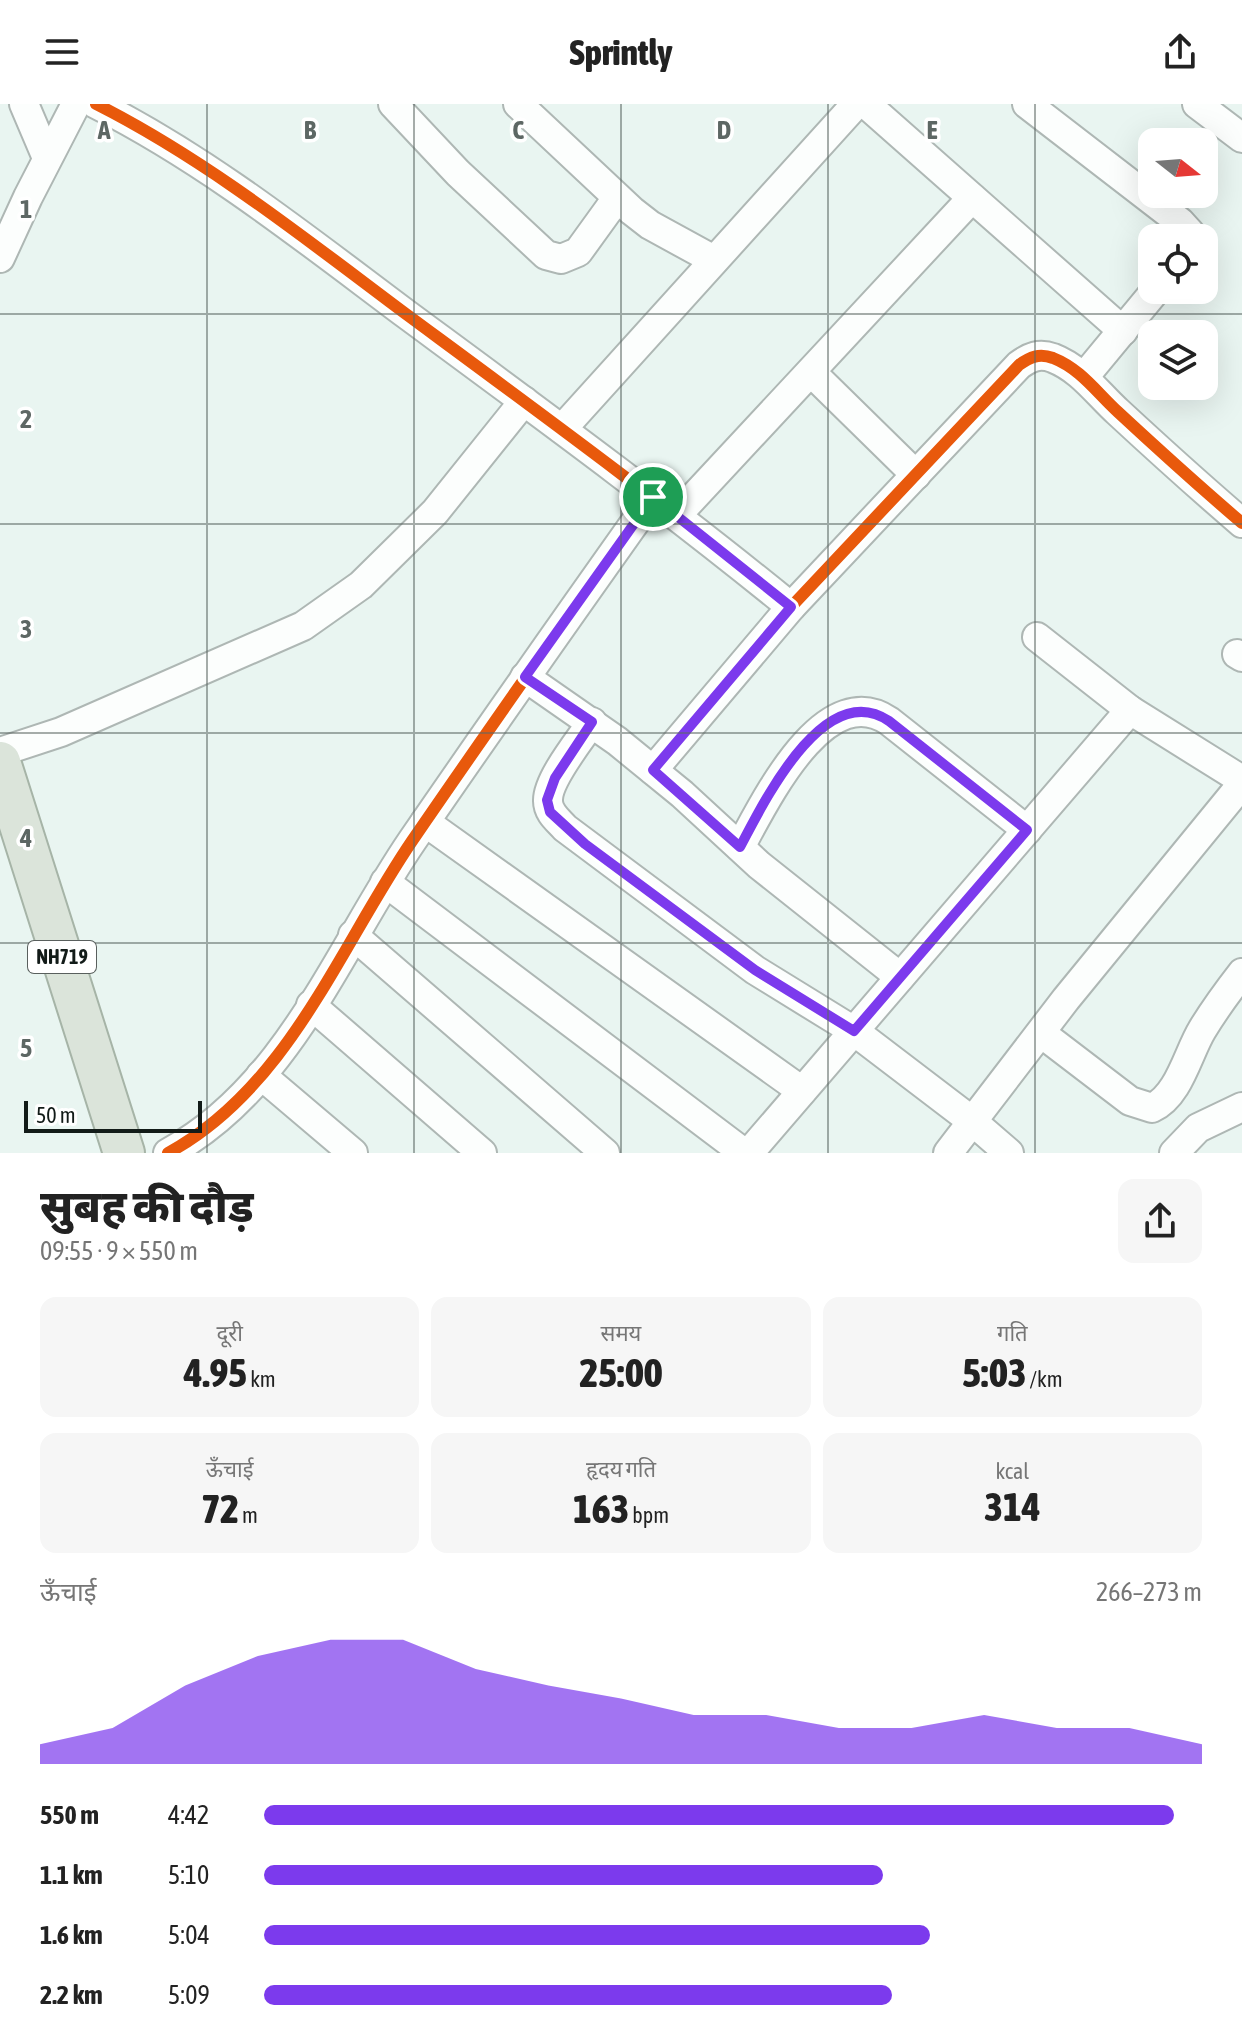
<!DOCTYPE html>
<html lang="hi">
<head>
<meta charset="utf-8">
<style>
  :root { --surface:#fff; --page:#f6f6f6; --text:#222; --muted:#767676; --accent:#7c3aed }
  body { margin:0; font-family:"Asap Condensed","Noto Sans Devanagari",sans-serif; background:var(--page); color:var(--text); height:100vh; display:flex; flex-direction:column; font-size:30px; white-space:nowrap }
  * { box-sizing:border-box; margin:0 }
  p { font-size:26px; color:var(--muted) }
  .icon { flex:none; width:44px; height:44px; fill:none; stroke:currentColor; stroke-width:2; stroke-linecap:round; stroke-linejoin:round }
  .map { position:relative; height:1049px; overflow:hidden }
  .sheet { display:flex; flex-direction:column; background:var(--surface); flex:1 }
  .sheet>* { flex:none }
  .needle { width:52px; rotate:107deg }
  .tools { position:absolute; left:1138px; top:24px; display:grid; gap:16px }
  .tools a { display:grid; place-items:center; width:80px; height:80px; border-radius:16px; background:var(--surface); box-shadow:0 8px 32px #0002; font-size:40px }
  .scale { position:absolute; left:24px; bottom:20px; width:178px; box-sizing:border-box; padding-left:8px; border:4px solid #121b18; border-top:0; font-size:22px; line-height:28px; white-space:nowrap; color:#121b18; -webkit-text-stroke:6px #fff; paint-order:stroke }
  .pin { position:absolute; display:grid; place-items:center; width:68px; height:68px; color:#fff; margin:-34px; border:4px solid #fff; border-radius:50%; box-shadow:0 2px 8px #0007 }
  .round { display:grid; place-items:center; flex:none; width:84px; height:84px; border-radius:16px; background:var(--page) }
  .headline { display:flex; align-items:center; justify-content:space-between; height:136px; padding:0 40px }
  h1 { font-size:44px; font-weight:800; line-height:60px }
  .figures { display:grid; grid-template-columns:repeat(3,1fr); gap:12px; height:136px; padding:8px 40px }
  .figures div { display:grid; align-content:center; border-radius:16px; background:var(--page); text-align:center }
  .figures b { font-size:40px; font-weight:800 }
  .figures small { font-size:22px; font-weight:400 }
  .figures p { font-size:22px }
  .chart { height:224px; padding:16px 40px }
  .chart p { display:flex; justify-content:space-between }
  .chart svg { width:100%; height:144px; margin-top:8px; fill:var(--accent); opacity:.7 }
  ul { padding:0 40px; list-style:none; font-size:26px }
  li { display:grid; grid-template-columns:128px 96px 1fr; align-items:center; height:60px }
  li i { height:20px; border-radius:10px; background:var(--accent) }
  header { display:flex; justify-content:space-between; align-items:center; height:104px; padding:0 40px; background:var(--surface); font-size:36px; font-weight:800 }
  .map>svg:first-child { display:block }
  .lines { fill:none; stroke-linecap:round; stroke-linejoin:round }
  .minor-casing { stroke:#aeb7b4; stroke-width:32 }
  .highway-casing { stroke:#a6b4a7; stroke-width:44 }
  .minor { stroke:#fcfefd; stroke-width:28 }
  .highway { stroke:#dbe4da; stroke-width:40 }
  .cycleway-casing { stroke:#fff; stroke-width:17 }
  .cycleway { stroke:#e8590c; stroke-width:12 }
  .route-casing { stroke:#fff; stroke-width:16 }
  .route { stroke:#7c3aed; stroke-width:10 }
  .grid { fill:none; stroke:#5d6764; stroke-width:2; stroke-opacity:0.55 }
  .labels { text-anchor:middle; stroke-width:7; stroke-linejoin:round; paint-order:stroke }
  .shield { fill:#fff; stroke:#595f5d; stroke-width:2 }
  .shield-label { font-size:20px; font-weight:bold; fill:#121b18 }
  .grid-label { font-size:26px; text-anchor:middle; font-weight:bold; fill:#5d6764; stroke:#fff; stroke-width:7; stroke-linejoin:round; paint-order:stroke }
</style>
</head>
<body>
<header><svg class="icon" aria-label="menu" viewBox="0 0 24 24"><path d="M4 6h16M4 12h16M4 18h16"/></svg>Sprintly<svg class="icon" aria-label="share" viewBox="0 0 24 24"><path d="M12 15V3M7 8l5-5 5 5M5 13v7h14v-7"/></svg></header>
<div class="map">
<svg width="1242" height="1049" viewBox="0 0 1242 1049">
  <rect width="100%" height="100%" fill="#e9f5f1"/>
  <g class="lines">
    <!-- minor casing -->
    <g class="minor-casing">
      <g id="minor">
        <path d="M 24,0 L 47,54"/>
        <path d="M 96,0 C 207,56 307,136 406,210 C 536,306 666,401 791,503"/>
        <path d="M 393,0 L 458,69 L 546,151 L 561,155 L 578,148 L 617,94"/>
        <path d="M 518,0 L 632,107 L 650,121 L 714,156"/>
        <path d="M 866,0 L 1123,227"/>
        <path d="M 1027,0 L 1180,118 L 1190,129 L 1190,134"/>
        <path d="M 1197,0 L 1242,34"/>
        <path d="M 0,154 L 28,93 L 76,0"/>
        <path d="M 811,268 L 916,371"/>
        <path d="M 1084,273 L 1156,186"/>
        <path d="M 562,325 L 856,0"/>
        <path d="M 677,411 L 972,94"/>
        <path d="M 1037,533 L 1130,606 L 1242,676"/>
        <path d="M 1237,550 L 1242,553"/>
        <path d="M 525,573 L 617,637 L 682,690 L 759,761 L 900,873"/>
        <path d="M 592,618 C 580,636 547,676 548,697 C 548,709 558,716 565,724 L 755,866 L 854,927 L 972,1017 L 1009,1049"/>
        <path d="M 0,648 L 61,628 L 303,522 L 361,481 L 435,408 L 524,297"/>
        <path d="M 653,666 L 791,503 L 1019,261 C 1030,253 1039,249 1053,254 C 1081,265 1097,289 1118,308 C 1159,346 1200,383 1242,419"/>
        <path d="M 425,718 L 802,987"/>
        <path d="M 740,743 C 764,700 824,573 889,617 L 1027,726"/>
        <path d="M 385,778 L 744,1049"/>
        <path d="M 353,831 L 605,1049"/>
        <path d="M 311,901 L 482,1049"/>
        <path d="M 1041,929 L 1130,997 L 1152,1004 C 1179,992 1188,949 1202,926 C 1214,906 1228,887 1242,869"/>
        <path d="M 261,971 L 353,1049"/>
        <path d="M 168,1049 C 288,984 339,844 412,737 C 491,622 572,507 653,393"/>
        <path d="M 749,1049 L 1130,606"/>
        <path d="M 948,1049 L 1066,895 L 1242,680"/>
        <path d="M 1174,1049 L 1198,1024 L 1242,1003"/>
      </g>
    </g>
    <!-- highway casing -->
    <g class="highway-casing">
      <path id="highway" d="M 0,658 L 124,1049"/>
    </g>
    <!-- minor -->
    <use href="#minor" class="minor"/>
    <!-- highway -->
    <use href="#highway" class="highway"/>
    <!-- cycleway casing -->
    <g class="cycleway-casing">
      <g id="cycleway">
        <path d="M 96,0 C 207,56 307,136 406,210 C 536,306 666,401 791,503"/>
        <path d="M 653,666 L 791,503 L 1019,261 C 1030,253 1039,249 1053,254 C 1081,265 1097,289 1118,308 C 1159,346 1200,383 1242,419"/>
        <path d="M 168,1049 C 288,984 339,844 412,737 C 491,622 572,507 653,393"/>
      </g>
    </g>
    <!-- cycleway -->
    <use href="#cycleway" class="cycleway"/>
  </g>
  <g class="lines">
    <!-- route casing -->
    <g class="route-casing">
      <path id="route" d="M 653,393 L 791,503 L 653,666 L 740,743 C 763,700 824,573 889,617 L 1027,726 L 854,927 L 755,866 L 585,740 L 550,708 L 547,696 L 555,674 L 592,618 L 525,573 Z"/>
    </g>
    <!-- route -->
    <use href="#route" class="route"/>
  </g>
  <!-- grid -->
  <path class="grid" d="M 207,0 L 207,1049M 414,0 L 414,1049M 621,0 L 621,1049M 828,0 L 828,1049M 1035,0 L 1035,1049M 0,210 L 1242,210M 0,420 L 1242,420M 0,629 L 1242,629M 0,839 L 1242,839"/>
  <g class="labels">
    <!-- shield labels -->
    <rect class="shield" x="28" y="837" width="68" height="32" rx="6"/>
    <g class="shield-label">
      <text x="62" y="860">NH719</text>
    </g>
  </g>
  <g class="grid-label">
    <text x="104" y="35">A</text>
    <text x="310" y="35">B</text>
    <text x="518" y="35">C</text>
    <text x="724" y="35">D</text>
    <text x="932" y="35">E</text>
    <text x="26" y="114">1</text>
    <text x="26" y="324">2</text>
    <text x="26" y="534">3</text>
    <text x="26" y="743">4</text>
    <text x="26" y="953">5</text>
  </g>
</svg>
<div class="tools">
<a><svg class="needle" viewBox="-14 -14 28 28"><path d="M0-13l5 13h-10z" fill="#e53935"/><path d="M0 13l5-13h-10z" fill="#767676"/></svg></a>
<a><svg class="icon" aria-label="locate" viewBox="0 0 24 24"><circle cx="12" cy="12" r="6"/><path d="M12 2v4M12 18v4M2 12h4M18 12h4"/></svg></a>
<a><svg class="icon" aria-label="layers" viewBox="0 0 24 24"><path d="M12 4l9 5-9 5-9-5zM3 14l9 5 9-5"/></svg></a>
</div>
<div class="scale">50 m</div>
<div class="pin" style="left:653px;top:393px;background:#1e9e55"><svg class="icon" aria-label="arrive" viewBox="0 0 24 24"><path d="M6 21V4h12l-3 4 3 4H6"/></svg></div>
</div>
<section class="sheet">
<div class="headline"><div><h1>सुबह की दौड़</h1><p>09:55 · 9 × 550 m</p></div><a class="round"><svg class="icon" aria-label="share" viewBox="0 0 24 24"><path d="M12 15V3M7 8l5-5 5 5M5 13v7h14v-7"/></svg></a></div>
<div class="figures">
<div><p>दूरी</p><b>4.95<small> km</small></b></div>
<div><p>समय</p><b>25:00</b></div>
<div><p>गति</p><b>5:03<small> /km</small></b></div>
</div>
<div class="figures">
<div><p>ऊँचाई</p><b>72<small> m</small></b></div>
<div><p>हृदय गति</p><b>163<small> bpm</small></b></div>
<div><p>kcal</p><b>314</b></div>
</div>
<div class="chart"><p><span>ऊँचाई</span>266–273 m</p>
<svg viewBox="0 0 160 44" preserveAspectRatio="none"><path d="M0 44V38L10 33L20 20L30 11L40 6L50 6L60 15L70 20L80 24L90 29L100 29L110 33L120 33L130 29L140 33L150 33L160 38V44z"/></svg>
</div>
<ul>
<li><b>550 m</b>4:42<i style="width:97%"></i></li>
<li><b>1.1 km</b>5:10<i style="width:66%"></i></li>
<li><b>1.6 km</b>5:04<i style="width:71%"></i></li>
<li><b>2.2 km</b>5:09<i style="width:67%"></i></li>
</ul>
</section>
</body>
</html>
